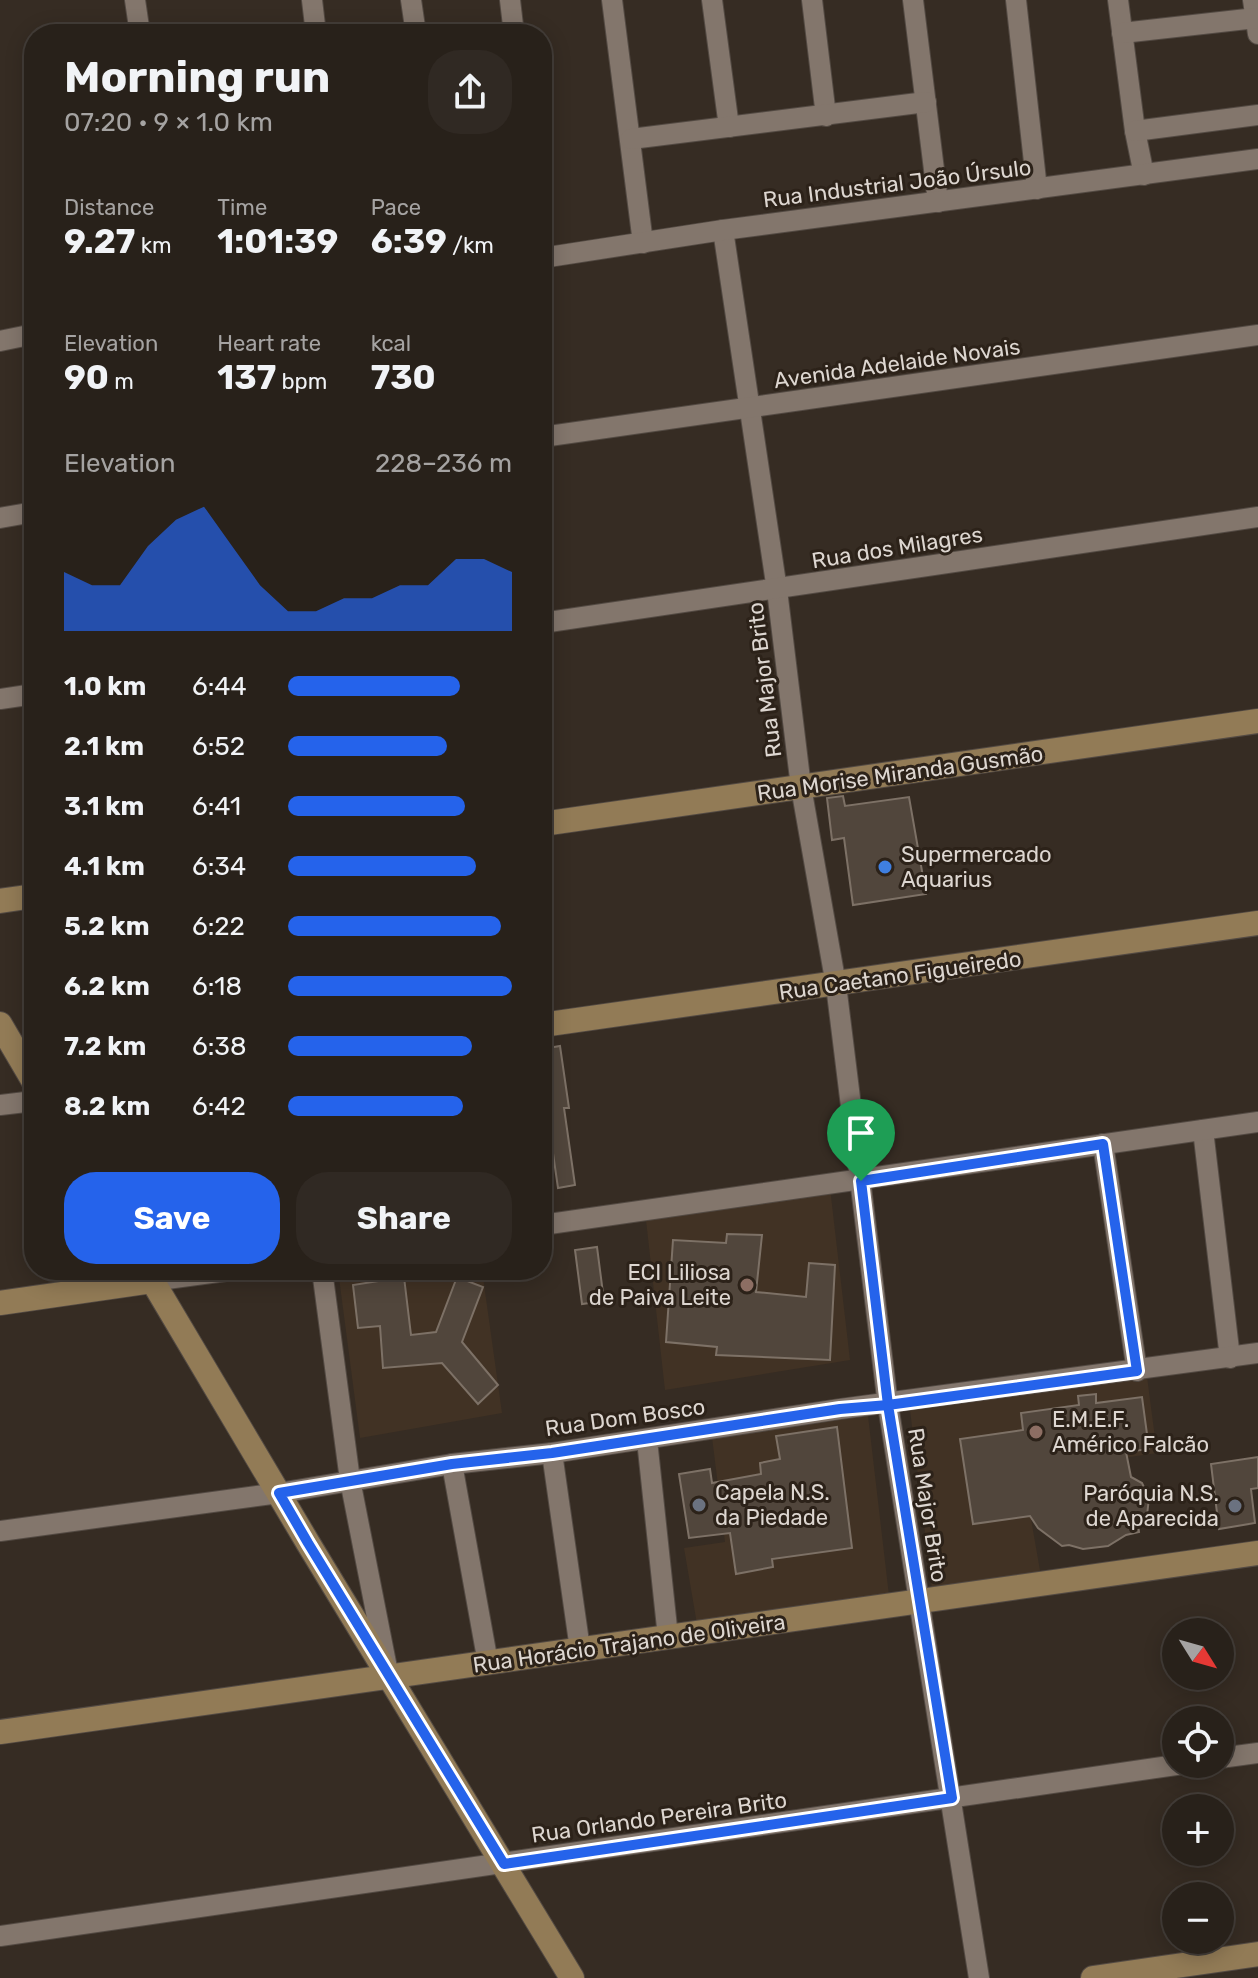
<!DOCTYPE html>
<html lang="en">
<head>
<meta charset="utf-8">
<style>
  :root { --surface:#28211a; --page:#302923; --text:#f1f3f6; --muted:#a5a3a2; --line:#443e39; --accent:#2563eb }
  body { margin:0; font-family:Rubik,sans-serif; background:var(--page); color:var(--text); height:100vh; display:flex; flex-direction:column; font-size:30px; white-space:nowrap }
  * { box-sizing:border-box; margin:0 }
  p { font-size:26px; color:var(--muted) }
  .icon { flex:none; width:44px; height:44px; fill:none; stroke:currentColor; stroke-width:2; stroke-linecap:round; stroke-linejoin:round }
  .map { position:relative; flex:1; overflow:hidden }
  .side { position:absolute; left:24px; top:24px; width:528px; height:1256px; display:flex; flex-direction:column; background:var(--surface); border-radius:32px; box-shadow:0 4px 20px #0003,0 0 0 2px var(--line) }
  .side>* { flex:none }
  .needle { width:52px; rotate:127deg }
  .tools { position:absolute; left:1162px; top:1618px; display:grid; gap:16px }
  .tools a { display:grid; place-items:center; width:72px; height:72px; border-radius:50%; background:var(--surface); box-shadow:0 4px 20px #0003,0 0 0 2px var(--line); font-size:40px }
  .pin { position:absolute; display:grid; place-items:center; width:68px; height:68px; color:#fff; margin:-82px -34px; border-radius:50% 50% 50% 0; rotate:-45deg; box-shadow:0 0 8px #0007 }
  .pin .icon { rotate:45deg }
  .round { display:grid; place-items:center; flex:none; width:84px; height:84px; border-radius:32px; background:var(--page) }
  .headline { display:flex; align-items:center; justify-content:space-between; height:136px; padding:0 40px }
  h1 { font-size:44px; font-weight:700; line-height:60px }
  .metrics { display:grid; grid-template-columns:repeat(3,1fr); gap:12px; height:136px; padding:8px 40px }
  .metrics div { display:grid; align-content:center }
  .metrics b { font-size:34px; font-weight:700 }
  .metrics small { font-size:22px; font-weight:400 }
  .metrics p { font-size:22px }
  .chart { height:224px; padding:16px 40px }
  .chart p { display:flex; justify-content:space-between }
  .chart svg { width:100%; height:144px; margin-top:8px; fill:var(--accent); opacity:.7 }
  .cta { display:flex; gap:16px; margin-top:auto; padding:16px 40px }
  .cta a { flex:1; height:92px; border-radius:32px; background:var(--accent); color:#fff; font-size:32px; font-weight:700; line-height:92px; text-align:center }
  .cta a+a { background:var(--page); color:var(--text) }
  ul { padding:0 40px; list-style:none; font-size:26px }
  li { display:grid; grid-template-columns:128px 96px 1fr; align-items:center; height:60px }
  li i { height:20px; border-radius:10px; background:var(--accent) }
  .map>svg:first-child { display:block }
  .built { fill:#413224 }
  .building { fill:#51463c; stroke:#7d7166; stroke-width:2 }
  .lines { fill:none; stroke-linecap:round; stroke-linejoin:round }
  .street-casing { stroke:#534a43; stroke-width:22 }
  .secondary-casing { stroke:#534a43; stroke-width:26 }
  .street { stroke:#83766c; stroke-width:20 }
  .secondary { stroke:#927b56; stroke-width:24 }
  .route-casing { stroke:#fff; stroke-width:16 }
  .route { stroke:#2563eb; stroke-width:10 }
  .shop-dot { fill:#3f7fe0; stroke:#2c2219; stroke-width:3 }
  .education-dot { fill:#8d6e63; stroke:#2c2219; stroke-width:3 }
  .worship-dot { fill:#6b7280; stroke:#2c2219; stroke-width:3 }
  .labels { text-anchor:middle; stroke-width:6; stroke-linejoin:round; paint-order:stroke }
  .street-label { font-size:22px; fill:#ddd6d0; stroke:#2c2219 }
  .poi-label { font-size:22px; fill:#ddd6d0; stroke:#2c2219; text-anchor:start }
</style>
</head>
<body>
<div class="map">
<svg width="1258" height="1978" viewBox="0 0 1258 1978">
  <rect width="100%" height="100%" fill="#362c23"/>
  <!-- built -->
  <g class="built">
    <path d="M 830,1188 L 850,1360 L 665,1390 L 645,1211 Z"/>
    <path d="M 338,1270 L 482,1270 L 502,1413 L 360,1438 Z"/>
    <path d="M 1146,1369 L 1157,1453 L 1023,1473 L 1042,1582 L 933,1598 L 909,1402 Z"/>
    <path d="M 867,1407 L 890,1604 L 698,1630 L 684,1548 L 725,1542 L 711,1429 Z"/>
  </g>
  <!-- building -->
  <g class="building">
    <path d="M 843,796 L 845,806 L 909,797 L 926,894 L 853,905 L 844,838 L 832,840 L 827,798 Z"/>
    <path d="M 560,1046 L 569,1108 L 564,1108 L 575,1185 L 558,1188 L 542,1077 L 542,1049 Z"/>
    <path d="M 727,1234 L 762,1235 L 756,1292 L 806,1297 L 809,1263 L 835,1265 L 830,1360 L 716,1355 L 717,1347 L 666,1342 L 673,1240 L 726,1243 Z"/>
    <path d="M 597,1247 L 604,1301 L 582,1304 L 575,1250 Z"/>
    <path d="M 404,1277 L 411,1335 L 436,1332 L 457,1277 L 483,1287 L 462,1342 L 498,1385 L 478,1404 L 442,1363 L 383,1368 L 380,1326 L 358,1328 L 353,1285 Z"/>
    <path d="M 1096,1394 L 1096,1403 L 1142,1397 L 1149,1449 L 1126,1452 L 1131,1477 L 1142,1483 L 1149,1498 L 1147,1515 L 1138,1525 L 1139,1532 L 1126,1535 L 1108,1546 L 1083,1549 L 1069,1545 L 1062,1546 L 1038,1528 L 1030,1516 L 973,1524 L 960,1439 L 1023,1430 L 1021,1413 L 1079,1405 L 1078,1396 Z"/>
    <path d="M 837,1427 L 852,1548 L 772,1559 L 773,1567 L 736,1574 L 730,1533 L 689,1538 L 679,1474 L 710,1469 L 712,1483 L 761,1474 L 760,1463 L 780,1459 L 776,1436 Z"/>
    <path d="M 1258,1457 L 1258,1488 L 1251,1489 L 1255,1523 L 1219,1529 L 1211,1464 Z"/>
  </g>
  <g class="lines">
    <!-- street casing -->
    <g class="street-casing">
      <g id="street">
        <path d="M 135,0 L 140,34"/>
        <path d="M 312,0 L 316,34"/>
        <path d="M 411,0 L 416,34"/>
        <path d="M 510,0 L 514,34"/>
        <path d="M 612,0 L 643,243"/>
        <path d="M 712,0 L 729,127"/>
        <path d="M 812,0 L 826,116"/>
        <path d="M 913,0 L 938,202"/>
        <path d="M 1016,0 L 1037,189"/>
        <path d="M 1118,0 L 1135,131 L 1144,175"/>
        <path d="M 1253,0 L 1258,34"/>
        <path d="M 1122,33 L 1256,18"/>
        <path d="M 1135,131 L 1258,115"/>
        <path d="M 631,139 L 926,102"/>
        <path d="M 723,230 L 777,590 L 801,787 L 836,985 L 888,1405 L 979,1978"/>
        <path d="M 542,258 L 723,230 L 1258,159"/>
        <path d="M 0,341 L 34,334"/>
        <path d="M 542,437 L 1258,335"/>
        <path d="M 0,518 L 34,512"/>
        <path d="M 542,623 L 1258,517"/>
        <path d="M 0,699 L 34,694"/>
        <path d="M 0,1105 L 34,1101"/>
        <path d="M 1203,1130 L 1230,1358"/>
        <path d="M 1103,1144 L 1137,1371"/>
        <path d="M 542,1225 L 1258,1122"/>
        <path d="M 322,1270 L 350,1480 L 387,1668"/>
        <path d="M 152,1281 L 233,1270"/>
        <path d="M 647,1440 L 668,1637"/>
        <path d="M 552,1453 L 580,1649"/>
        <path d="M 452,1464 L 488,1663"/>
        <path d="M 0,1531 L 279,1493 L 452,1464 L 552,1453 L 840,1409 L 1258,1353"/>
        <path d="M 1220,1758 L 1258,1753"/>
        <path d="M 0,1936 L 1183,1764"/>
      </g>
    </g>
    <!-- secondary casing -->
    <g class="secondary-casing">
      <g id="secondary">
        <path d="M 542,824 L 1258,721"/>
        <path d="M 0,901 L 34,896"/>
        <path d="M 0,1024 L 34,1082"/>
        <path d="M 542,1025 L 1258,923"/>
        <path d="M 146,1270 L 308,1543 L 572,1978"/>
        <path d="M 0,1303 L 152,1281"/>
        <path d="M 0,1732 L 1258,1553"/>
        <path d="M 1093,1978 L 1258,1954"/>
      </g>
    </g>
    <!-- street -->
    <use href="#street" class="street"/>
    <!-- secondary -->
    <use href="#secondary" class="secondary"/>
  </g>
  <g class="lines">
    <!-- route casing -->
    <g class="route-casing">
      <path id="route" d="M 861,1181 L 888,1405 L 840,1409 L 552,1453 L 452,1464 L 279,1493 L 308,1543 L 504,1864 L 952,1798 L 888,1405 L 1137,1371 L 1103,1144 L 861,1181"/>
    </g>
    <!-- route -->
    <use href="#route" class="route"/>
  </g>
  <!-- markers -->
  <circle class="shop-dot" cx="885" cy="867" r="8"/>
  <g class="education-dot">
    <circle cx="747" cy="1285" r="8"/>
    <circle cx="1036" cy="1432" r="8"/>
  </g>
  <g class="worship-dot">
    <circle cx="699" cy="1505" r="8"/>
    <circle cx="1235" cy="1506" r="8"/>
  </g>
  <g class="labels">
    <!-- street labels -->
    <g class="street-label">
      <text transform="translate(897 183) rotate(-7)" y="8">Rua Industrial João Úrsulo</text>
      <text transform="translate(897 363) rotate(-8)" y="8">Avenida Adelaide Novais</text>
      <text transform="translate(897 547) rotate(-9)" y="8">Rua dos Milagres</text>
      <text transform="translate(764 680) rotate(-97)" y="8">Rua Major Brito</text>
      <text transform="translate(900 773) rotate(-8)" y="8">Rua Morise Miranda Gusmão</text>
      <text transform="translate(900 975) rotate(-8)" y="8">Rua Caetano Figueiredo</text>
      <text transform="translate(625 1417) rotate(-8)" y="8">Rua Dom Bosco</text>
      <text transform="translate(928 1505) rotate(81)" y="8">Rua Major Brito</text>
      <text transform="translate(629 1643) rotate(-8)" y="8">Rua Horácio Trajano de Oliveira</text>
      <text transform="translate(659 1817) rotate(-8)" y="8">Rua Orlando Pereira Brito</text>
    </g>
    <!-- poi labels -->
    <g class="poi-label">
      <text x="901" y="862">Supermercado<tspan x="901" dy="25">Aquarius</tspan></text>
      <text x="731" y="1280" text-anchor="end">ECI Liliosa<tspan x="731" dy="25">de Paiva Leite</tspan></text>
      <text x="1052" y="1427">E.M.E.F.<tspan x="1052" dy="25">Américo Falcão</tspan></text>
      <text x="715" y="1500">Capela N.S.<tspan x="715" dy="25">da Piedade</tspan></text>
      <text x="1219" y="1501" text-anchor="end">Paróquia N.S.<tspan x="1219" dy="25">de Aparecida</tspan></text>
    </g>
  </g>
</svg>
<div class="tools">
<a><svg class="needle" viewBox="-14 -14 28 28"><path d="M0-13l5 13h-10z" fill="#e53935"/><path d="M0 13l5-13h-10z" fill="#a5a3a2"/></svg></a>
<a><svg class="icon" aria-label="locate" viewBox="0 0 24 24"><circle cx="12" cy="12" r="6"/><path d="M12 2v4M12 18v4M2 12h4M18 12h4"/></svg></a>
<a>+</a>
<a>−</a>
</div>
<div class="pin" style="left:861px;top:1181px;background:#1e9e55"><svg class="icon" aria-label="arrive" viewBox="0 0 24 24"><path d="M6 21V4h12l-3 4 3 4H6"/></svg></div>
<section class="side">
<div class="headline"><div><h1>Morning run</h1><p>07:20 · 9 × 1.0 km</p></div><a class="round"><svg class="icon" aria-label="share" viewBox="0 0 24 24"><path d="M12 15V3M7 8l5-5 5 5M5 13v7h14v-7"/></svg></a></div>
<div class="metrics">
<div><p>Distance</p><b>9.27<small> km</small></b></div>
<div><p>Time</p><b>1:01:39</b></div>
<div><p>Pace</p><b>6:39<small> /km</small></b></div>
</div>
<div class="metrics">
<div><p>Elevation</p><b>90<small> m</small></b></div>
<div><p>Heart rate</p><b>137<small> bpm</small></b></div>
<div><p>kcal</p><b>730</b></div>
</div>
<div class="chart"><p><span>Elevation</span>228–236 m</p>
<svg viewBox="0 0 160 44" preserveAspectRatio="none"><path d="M0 44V26L10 30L20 30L30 18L40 10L50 6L60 18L70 30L80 38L90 38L100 34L110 34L120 30L130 30L140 22L150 22L160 26V44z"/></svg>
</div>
<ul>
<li><b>1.0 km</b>6:44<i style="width:77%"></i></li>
<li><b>2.1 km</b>6:52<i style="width:71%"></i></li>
<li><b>3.1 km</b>6:41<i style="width:79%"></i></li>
<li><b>4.1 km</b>6:34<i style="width:84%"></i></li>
<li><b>5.2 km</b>6:22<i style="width:95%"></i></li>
<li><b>6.2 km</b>6:18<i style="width:100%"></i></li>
<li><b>7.2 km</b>6:38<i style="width:82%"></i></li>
<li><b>8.2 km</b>6:42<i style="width:78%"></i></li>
</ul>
<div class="cta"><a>Save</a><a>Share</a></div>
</section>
</div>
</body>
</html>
